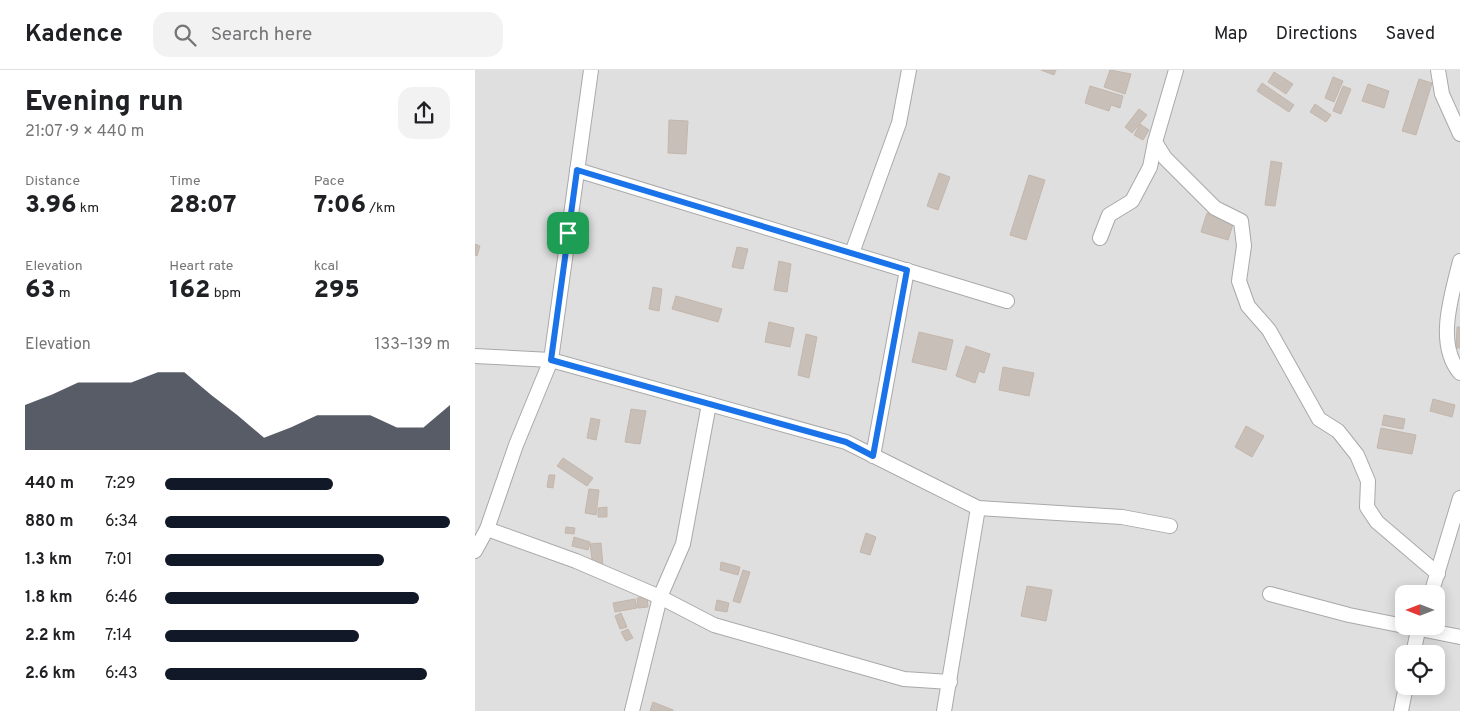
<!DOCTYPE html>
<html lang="en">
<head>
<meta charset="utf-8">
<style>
  :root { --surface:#fff; --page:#f2f2f2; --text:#202124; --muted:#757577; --line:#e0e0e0; --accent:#111827 }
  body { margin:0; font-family:Overpass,sans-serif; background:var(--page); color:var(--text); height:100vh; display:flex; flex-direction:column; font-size:19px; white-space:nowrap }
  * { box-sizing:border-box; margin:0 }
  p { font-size:16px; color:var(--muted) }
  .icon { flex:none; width:28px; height:28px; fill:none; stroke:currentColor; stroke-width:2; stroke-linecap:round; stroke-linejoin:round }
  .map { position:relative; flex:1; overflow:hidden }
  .side { display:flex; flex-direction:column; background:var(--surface); width:475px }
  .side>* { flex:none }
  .needle { width:32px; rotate:270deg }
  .tools { position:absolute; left:920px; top:515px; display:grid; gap:10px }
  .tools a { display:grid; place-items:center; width:50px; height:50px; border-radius:10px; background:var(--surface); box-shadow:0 2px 12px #0003; font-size:25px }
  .pin { position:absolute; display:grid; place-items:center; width:42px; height:42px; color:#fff; margin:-21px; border-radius:10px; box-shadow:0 2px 8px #0006 }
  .round { display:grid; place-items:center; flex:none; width:52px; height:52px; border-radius:15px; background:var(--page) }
  .headline { display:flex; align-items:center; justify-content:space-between; height:85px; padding:0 25px }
  h1 { font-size:28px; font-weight:800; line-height:38px }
  .metrics { display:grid; grid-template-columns:repeat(3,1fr); gap:8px; height:85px; padding:5px 25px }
  .metrics div { display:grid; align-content:center }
  .metrics b { font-size:25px; font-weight:800 }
  .metrics small { font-size:14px; font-weight:400 }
  .metrics p { font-size:14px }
  .chart { height:140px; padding:10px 25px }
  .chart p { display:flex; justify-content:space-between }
  .chart svg { width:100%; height:90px; margin-top:5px; fill:var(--accent); opacity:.7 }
  ul { padding:0 25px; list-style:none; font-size:16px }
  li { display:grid; grid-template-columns:80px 60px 1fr; align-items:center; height:38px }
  li i { height:12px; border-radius:6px; background:var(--accent) }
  header { display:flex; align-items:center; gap:30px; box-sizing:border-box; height:70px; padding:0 25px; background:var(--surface); border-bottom:1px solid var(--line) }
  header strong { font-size:24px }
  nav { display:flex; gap:28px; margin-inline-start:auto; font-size:18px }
  .search { width:350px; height:45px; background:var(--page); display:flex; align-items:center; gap:12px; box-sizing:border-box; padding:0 18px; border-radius:15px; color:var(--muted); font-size:19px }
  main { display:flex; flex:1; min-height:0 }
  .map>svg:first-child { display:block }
  .residential { fill:#e0dfdf; fill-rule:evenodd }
  .building { fill:#c7bfb8; stroke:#c4b6ab }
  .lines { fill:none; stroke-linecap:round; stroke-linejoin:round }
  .minor-casing { stroke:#a9a9a9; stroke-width:16 }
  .minor { stroke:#fff; stroke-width:14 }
  .route-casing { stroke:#fff; stroke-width:10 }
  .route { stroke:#1a73e8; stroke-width:6 }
</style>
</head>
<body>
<header>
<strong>Kadence</strong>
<div class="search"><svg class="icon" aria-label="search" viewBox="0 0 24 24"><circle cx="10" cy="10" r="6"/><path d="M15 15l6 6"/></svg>Search here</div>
<nav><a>Map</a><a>Directions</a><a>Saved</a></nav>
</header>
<main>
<section class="side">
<div class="headline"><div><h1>Evening run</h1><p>21:07 · 9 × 440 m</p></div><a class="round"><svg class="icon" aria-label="share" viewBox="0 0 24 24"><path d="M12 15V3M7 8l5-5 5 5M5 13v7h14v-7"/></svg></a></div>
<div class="metrics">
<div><p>Distance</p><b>3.96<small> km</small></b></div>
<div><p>Time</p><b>28:07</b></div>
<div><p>Pace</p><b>7:06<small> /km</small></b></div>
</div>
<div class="metrics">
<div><p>Elevation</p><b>63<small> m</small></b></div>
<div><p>Heart rate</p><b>162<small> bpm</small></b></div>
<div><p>kcal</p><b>295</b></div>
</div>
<div class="chart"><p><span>Elevation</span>133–139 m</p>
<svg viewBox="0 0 160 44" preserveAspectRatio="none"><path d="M0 44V22L10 17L20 11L30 11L40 11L50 6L60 6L70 17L80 27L90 38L100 33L110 27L120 27L130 27L140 33L150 33L160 22V44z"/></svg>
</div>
<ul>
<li><b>440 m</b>7:29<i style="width:59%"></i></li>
<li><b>880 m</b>6:34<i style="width:100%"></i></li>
<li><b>1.3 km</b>7:01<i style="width:77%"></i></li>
<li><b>1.8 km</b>6:46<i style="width:89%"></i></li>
<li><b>2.2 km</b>7:14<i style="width:68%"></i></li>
<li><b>2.6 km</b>6:43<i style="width:92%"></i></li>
</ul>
</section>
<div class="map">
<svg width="985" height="641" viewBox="0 0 985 641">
  <rect width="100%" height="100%" fill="#f2efe9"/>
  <!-- residential -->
  <path class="residential" d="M 0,0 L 985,0 L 985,641 L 0,641 ZM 929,524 L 961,524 L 961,556 L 929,556 ZM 929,584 L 961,584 L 961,616 L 929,616 Z"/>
  <!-- building -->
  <g class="building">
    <path d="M 566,0 L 581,0 L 579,5 Z"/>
    <path d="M 635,0 L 656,4 L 650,24 L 629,17 Z"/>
    <path d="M 799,2 L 818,14 L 811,24 L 793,12 Z"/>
    <path d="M 858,7 L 868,11 L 859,32 L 850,28 Z"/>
    <path d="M 944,9 L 957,13 L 941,65 L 927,61 Z"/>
    <path d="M 787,13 L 819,35 L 814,42 L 782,21 Z"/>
    <path d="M 893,14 L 914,21 L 909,38 L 887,31 Z"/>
    <path d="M 615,16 L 648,26 L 645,38 L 636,35 L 634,41 L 610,33 Z"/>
    <path d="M 868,16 L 876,19 L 866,44 L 858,41 Z"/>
    <path d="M 840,34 L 856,45 L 851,52 L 835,42 Z"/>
    <path d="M 664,39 L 672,45 L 657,63 L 650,57 Z"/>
    <path d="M 194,50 L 213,51 L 211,84 L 193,83 Z"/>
    <path d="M 665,54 L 674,60 L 668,70 L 659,65 Z"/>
    <path d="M 796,91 L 807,93 L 800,136 L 790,135 Z"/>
    <path d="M 464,103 L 475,107 L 463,140 L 452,136 Z"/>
    <path d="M 554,105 L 570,110 L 551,170 L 535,165 Z"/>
    <path d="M 732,143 L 759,151 L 753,170 L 726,162 Z"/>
    <path d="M 0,174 L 5,176 L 2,186 L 0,185 Z"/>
    <path d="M 262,177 L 273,179 L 268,199 L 257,197 Z"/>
    <path d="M 304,191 L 316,194 L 312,222 L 299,220 Z"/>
    <path d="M 178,217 L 187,219 L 184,241 L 174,239 Z"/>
    <path d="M 201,226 L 247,239 L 243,252 L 197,239 Z"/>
    <path d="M 294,252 L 319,258 L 315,277 L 290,272 Z"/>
    <path d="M 982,257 L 985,257 L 985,278 L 981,278 Z"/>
    <path d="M 444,262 L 478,270 L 471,300 L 437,292 Z"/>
    <path d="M 331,264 L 342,267 L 334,308 L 323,305 Z"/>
    <path d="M 491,276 L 515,284 L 509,303 L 504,301 L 500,313 L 481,306 Z"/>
    <path d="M 528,297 L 559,303 L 554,326 L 524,320 Z"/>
    <path d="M 958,329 L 980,335 L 977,347 L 955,341 Z"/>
    <path d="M 156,339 L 171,341 L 165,374 L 150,372 Z"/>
    <path d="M 909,345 L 930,349 L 928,359 L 907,355 Z"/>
    <path d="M 116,348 L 125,350 L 121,370 L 112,368 Z"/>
    <path d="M 771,356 L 789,366 L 777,387 L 760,377 Z"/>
    <path d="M 906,358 L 941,365 L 937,384 L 902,378 Z"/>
    <path d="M 88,388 L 118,408 L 112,416 L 82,396 Z"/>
    <path d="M 74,405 L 80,405 L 78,418 L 72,417 Z"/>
    <path d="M 114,419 L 124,420 L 121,445 L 110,443 Z"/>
    <path d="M 132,437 L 132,447 L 123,447 L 123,438 Z"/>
    <path d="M 91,457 L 100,458 L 99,464 L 90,463 Z"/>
    <path d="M 391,463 L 401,467 L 395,485 L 385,482 Z"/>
    <path d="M 99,467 L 115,472 L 113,480 L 97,476 Z"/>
    <path d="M 126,473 L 128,496 L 118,497 L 115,474 Z"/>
    <path d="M 246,492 L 265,497 L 263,505 L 245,500 Z"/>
    <path d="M 268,500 L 275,502 L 265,533 L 258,531 Z"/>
    <path d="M 552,516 L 577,520 L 571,551 L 546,546 Z"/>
    <path d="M 172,527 L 173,537 L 163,538 L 162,528 Z"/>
    <path d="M 160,529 L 162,538 L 140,542 L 138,533 Z"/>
    <path d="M 242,530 L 254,533 L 252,542 L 240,540 Z"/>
    <path d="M 146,543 L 152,557 L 145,559 L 140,546 Z"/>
    <path d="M 153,559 L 158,568 L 151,571 L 146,562 Z"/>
    <path d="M 178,632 L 198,640 L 198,641 L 175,641 Z"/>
  </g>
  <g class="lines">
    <!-- minor casing -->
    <g class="minor-casing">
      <g id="minor">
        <path d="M 963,0 L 967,24 L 985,64"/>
        <path d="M 680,72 L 690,88 L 740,138 L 766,151 L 769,176 L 764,211 L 773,236 L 794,260 L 844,349 L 863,361 L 882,385 L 893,411 L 892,437 L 902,452 L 963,504"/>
        <path d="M 102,100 L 532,231"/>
        <path d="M 625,168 L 634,145 L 657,131 L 675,97 L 680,72 L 701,0"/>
        <path d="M 377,183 L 424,53 L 434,0"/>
        <path d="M 985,191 C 977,225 960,273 985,303"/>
        <path d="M 0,286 L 76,290 L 371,372 L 503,438 L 647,447 L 695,456"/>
        <path d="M 398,386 L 432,200"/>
        <path d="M 12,459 L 101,491 L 185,527 L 239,555 L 429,609 L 475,612"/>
        <path d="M 0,481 L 12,459 L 41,375 L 76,290 L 116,0"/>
        <path d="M 795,524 L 874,545 L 929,556"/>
        <path d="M 956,524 L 985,428"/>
        <path d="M 930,556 L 985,567"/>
        <path d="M 938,584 L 944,556"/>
        <path d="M 157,641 L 185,527 L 208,474 L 234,334"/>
        <path d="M 469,641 L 503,438"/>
        <path d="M 926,641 L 931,616"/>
      </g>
    </g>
    <!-- minor -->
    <use href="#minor" class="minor"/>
  </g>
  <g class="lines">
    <!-- route casing -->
    <g class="route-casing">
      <path id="route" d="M 102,100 L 432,200 L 398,386 L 371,372 L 76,290 Z"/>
    </g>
    <!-- route -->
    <use href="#route" class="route"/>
  </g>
</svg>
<div class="tools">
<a><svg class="needle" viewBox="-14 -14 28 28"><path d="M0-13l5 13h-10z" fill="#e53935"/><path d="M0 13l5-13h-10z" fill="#757577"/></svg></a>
<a><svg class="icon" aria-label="locate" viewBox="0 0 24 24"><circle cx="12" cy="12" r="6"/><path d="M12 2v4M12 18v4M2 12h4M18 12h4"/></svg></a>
</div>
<div class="pin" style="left:93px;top:163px;background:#1e9e55"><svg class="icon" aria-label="arrive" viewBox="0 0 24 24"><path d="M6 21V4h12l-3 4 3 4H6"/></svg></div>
</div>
</main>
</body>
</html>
